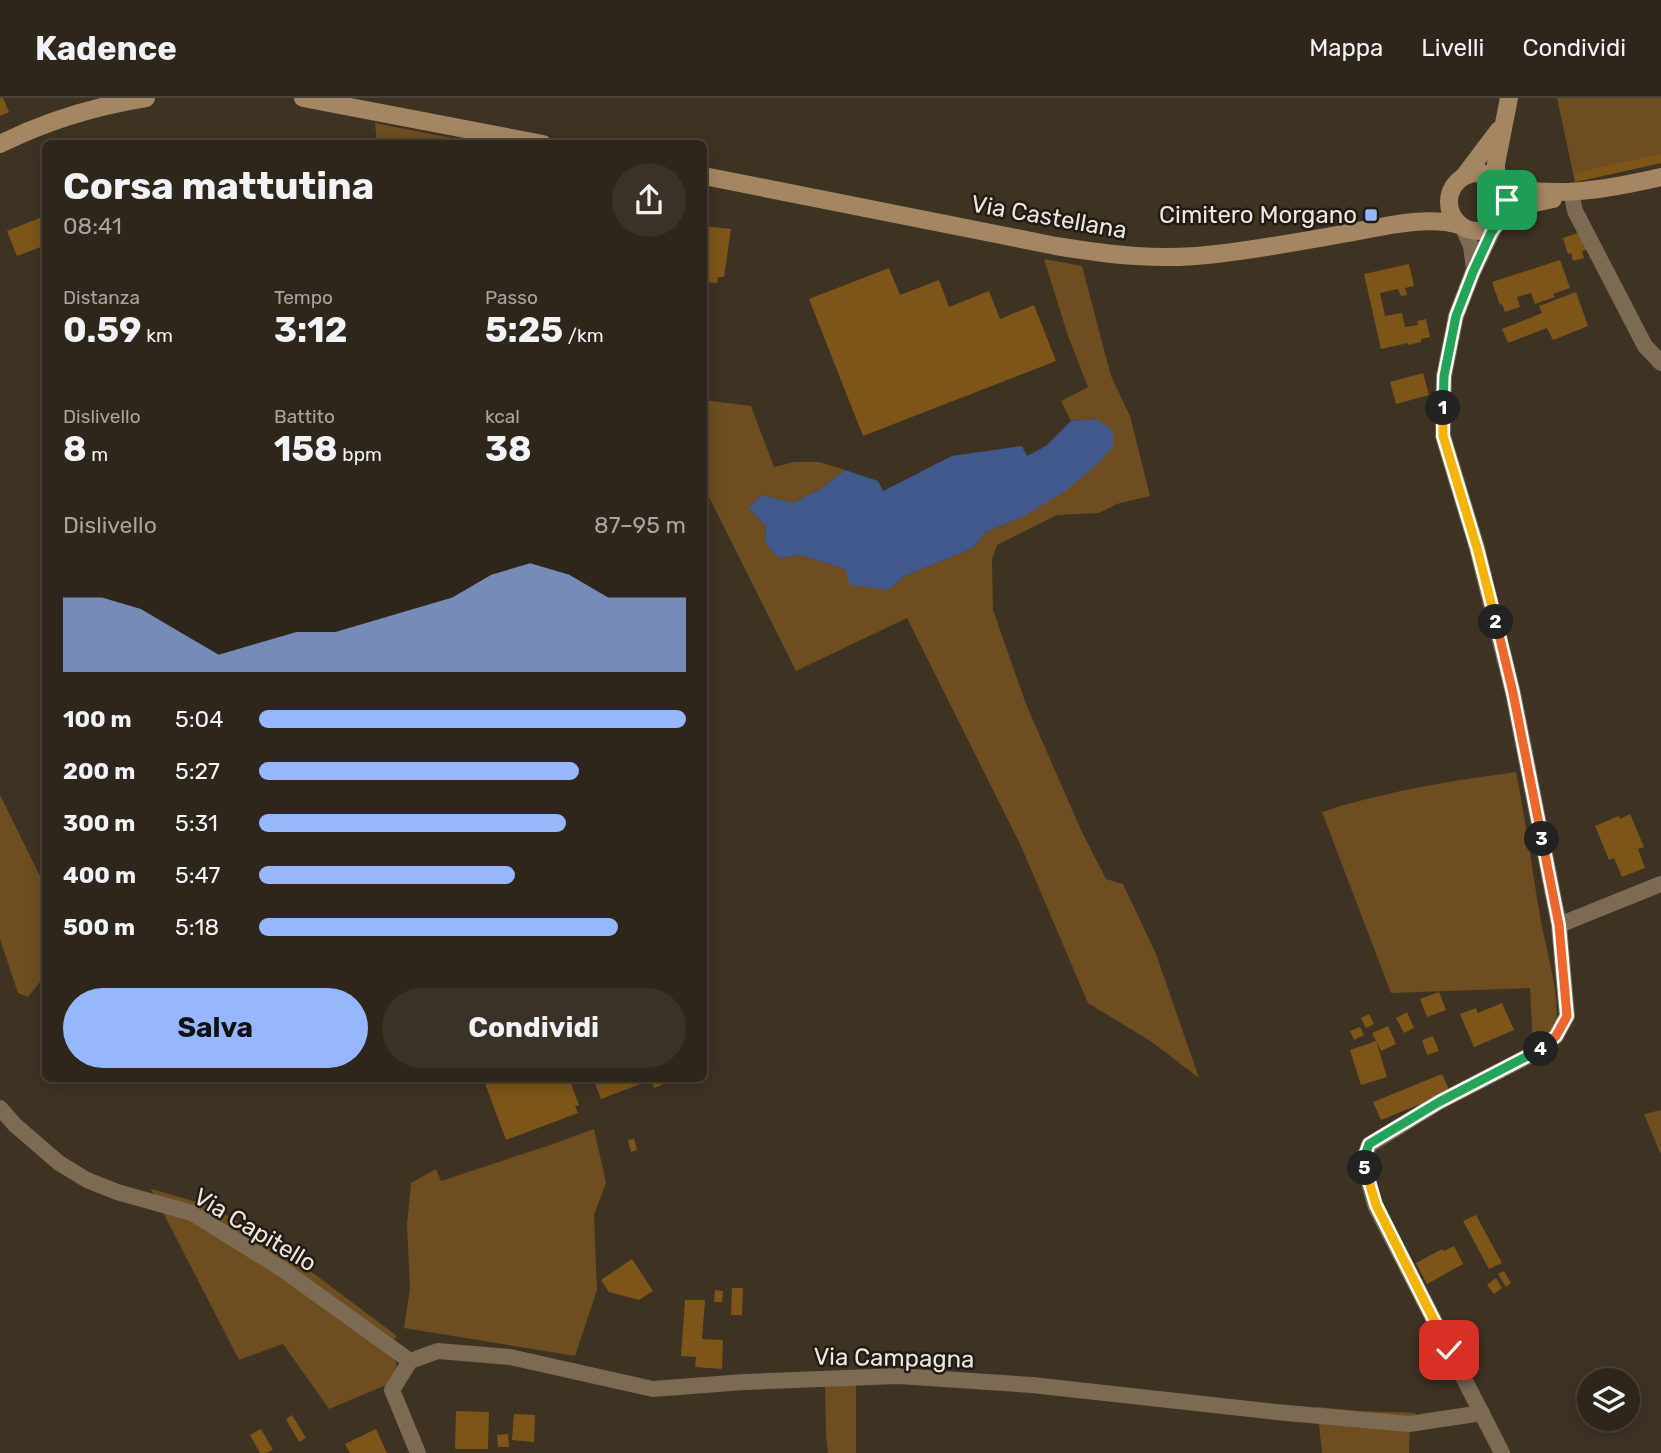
<!DOCTYPE html>
<html lang="it">
<head>
<meta charset="utf-8">
<style>
  :root { --surface:#2e261a; --page:#3a3227; --text:#f1f3f6; --muted:#a7a5a2; --line:#494339; --accent:#96b6fd }
  body { margin:0; font-family:Rubik,sans-serif; background:var(--page); color:var(--text); height:100vh; display:flex; flex-direction:column; font-size:26px; white-space:nowrap }
  * { box-sizing:border-box; margin:0 }
  p { font-size:23px; color:var(--muted) }
  .icon { flex:none; width:38px; height:38px; fill:none; stroke:currentColor; stroke-width:2; stroke-linecap:round; stroke-linejoin:round }
  .map { position:relative; flex:1; overflow:hidden }
  .drawer { position:absolute; left:42px; top:42px; width:665px; height:942px; display:flex; flex-direction:column; background:var(--surface); border-radius:10px; box-shadow:0 4px 18px #0003,0 0 0 2px var(--line) }
  .drawer>* { flex:none }
  .buttons { position:absolute; left:1577px; top:1270px; display:grid; gap:14px }
  .buttons a { display:grid; place-items:center; width:63px; height:63px; border-radius:50%; background:var(--surface); box-shadow:0 4px 18px #0003,0 0 0 2px var(--line); font-size:35px }
  .pin { position:absolute; display:grid; place-items:center; width:60px; height:60px; color:#fff; margin:-30px; border-radius:14px; box-shadow:0 4px 10px #0006 }
  .km { position:absolute; width:35px; height:35px; margin:-18px; border-radius:50%; background:#222; color:#fff; font-size:19px; line-height:35px; text-align:center }
  .round { display:grid; place-items:center; flex:none; width:74px; height:74px; border-radius:37px; background:var(--page) }
  .head { display:flex; align-items:center; justify-content:space-between; height:119px; padding:0 21px }
  h1 { font-size:38px; font-weight:700; line-height:52px }
  .figures { display:grid; grid-template-columns:repeat(3,1fr); gap:10px; height:119px; padding:7px 21px }
  .figures div { display:grid; align-content:center }
  .figures b { font-size:35px; font-weight:700 }
  .figures small { font-size:19px; font-weight:400 }
  .figures p { font-size:19px }
  .chart { height:196px; padding:14px 21px }
  .chart p { display:flex; justify-content:space-between }
  .chart svg { width:100%; height:126px; margin-top:7px; fill:var(--accent); opacity:.7 }
  .action { display:flex; gap:14px; margin-top:auto; padding:14px 21px }
  .action a { flex:1; height:80px; border-radius:42px; background:var(--accent); color:#111; font-size:28px; font-weight:700; line-height:80px; text-align:center }
  .action a+a { background:var(--page); color:var(--text) }
  ul { padding:0 21px; list-style:none; font-size:23px }
  li { display:grid; grid-template-columns:112px 84px 1fr; align-items:center; height:52px }
  li i { height:18px; border-radius:9px; background:var(--accent) }
  header { display:flex; align-items:center; gap:42px; box-sizing:border-box; height:98px; padding:0 35px; background:var(--surface); border-bottom:2px solid var(--line) }
  header strong { font-size:33px }
  nav { display:flex; gap:38px; margin-inline-start:auto; font-size:24px }
  .map>svg:first-child { display:block }
  .green { fill:#6e4e20 }
  .water { fill:#41588d }
  .building { fill:#7d5518 }
  .lines { fill:none; stroke-linecap:round; stroke-linejoin:round }
  .street { stroke:#7c6a53; stroke-width:16 }
  .secondary { stroke:#a48762; stroke-width:18 }
  .split-1-casing { stroke:#fff; stroke-width:14 }
  .split-2-casing { stroke:#fff; stroke-width:14 }
  .split-3-casing { stroke:#fff; stroke-width:14 }
  .split-4-casing { stroke:#fff; stroke-width:14 }
  .split-5-casing { stroke:#fff; stroke-width:14 }
  .split-6-casing { stroke:#fff; stroke-width:14 }
  .split-1 { stroke:#22a559; stroke-width:9 }
  .split-2 { stroke:#f5b400; stroke-width:9 }
  .split-3 { stroke:#f0652b; stroke-width:9 }
  .split-4 { stroke:#f0652b; stroke-width:9 }
  .split-5 { stroke:#22a559; stroke-width:9 }
  .split-6 { stroke:#f5b400; stroke-width:9 }
  .poi-dot { fill:#96b6fd; stroke:#201b14; stroke-width:2.5 }
  .labels { text-anchor:middle; stroke-width:5; stroke-linejoin:round; paint-order:stroke }
  .poi-label { font-size:24px; fill:#efe7de; stroke:#201b14; text-anchor:end }
  .street-label { font-size:24px; fill:#efe7de; stroke:#201b14 }
</style>
</head>
<body>
<header>
<strong>Kadence</strong>
<nav><a>Mappa</a><a>Livelli</a><a>Condividi</a></nav>
</header>
<div class="map">
<svg width="1661" height="1355" viewBox="0 0 1661 1355">
  <rect width="100%" height="100%" fill="#3e3223"/>
  <!-- green -->
  <g class="green">
    <path d="M 1557,0 L 1661,0 L 1661,65 L 1575,84 Z"/>
    <path d="M 375,25 L 477,45 L 377,45 Z"/>
    <path d="M 1044,161 L 1082,168 L 1111,278 L 1130,318 L 1150,398 L 1117,406 L 1099,415 L 1057,417 L 997,447 L 992,462 L 993,512 L 1026,606 L 1081,732 L 1106,781 L 1123,786 L 1156,856 L 1199,980 L 1152,944 L 1088,905 L 1021,748 L 907,520 L 796,573 L 704,389 L 704,302 L 751,308 L 774,369 L 794,364 L 819,364 L 845,372 L 822,390 L 793,405 L 762,397 L 748,410 L 766,428 L 765,445 L 779,460 L 800,457 L 845,471 L 888,492 L 905,478 L 973,450 L 986,434 L 1022,419 L 1097,321 L 1071,323 L 1061,303 L 1088,289 L 1068,238 Z"/>
    <path d="M 1516,674 C 1526,723 1532,773 1541,823 C 1547,857 1560,894 1556,929 L 1540,943 L 1533,947 L 1530,890 L 1391,895 L 1322,714 C 1385,693 1451,683 1516,674 Z"/>
    <path d="M 0,697 L 45,788 L 45,878 L 28,899 L 18,895 L 0,841 Z"/>
    <path d="M 1661,1012 L 1661,1057 L 1644,1016 Z"/>
    <path d="M 594,1031 L 606,1085 L 594,1117 L 597,1192 L 575,1258 L 404,1230 L 410,1191 L 407,1127 L 411,1085 L 436,1071 L 441,1083 L 553,1046 Z"/>
    <path d="M 151,1091 L 211,1108 L 273,1145 L 397,1238 L 393,1242 L 398,1282 L 329,1311 L 283,1246 L 239,1262 Z"/>
    <path d="M 856,1276 L 856,1355 L 828,1355 L 826,1338 L 825,1280 Z"/>
    <path d="M 1317,1309 L 1359,1313 L 1416,1315 L 1410,1327 L 1409,1355 L 1322,1355 Z"/>
  </g>
  <!-- water -->
  <path class="water" d="M 1097,321 L 1113,333 L 1113,349 L 1095,368 L 1064,394 L 1022,419 L 986,434 L 973,450 L 905,478 L 888,492 L 850,487 L 845,471 L 800,457 L 779,460 L 765,445 L 766,428 L 748,410 L 762,397 L 793,405 L 822,390 L 845,372 L 878,383 L 883,393 L 952,358 L 1022,348 L 1027,358 L 1046,348 L 1071,323 Z"/>
  <!-- building -->
  <g class="building">
    <path d="M 0,0 L 3,0 L 9,14 L 0,18 Z"/>
    <path d="M 1661,56 L 1661,65 L 1575,84 L 1574,75 Z"/>
    <path d="M 42,119 L 46,129 L 46,147 L 17,158 L 7,133 Z"/>
    <path d="M 704,128 L 731,131 L 724,179 L 718,179 L 717,185 L 704,184 Z"/>
    <path d="M 1581,134 L 1586,152 L 1582,153 L 1584,160 L 1573,163 L 1571,155 L 1568,156 L 1563,140 Z"/>
    <path d="M 1560,162 L 1570,190 L 1553,196 L 1555,199 L 1535,206 L 1531,195 L 1517,199 L 1520,209 L 1505,214 L 1502,206 L 1500,207 L 1492,184 Z"/>
    <path d="M 1409,166 L 1414,188 L 1405,190 L 1407,197 L 1401,198 L 1398,191 L 1380,195 L 1385,218 L 1402,215 L 1405,229 L 1418,227 L 1417,223 L 1426,221 L 1430,239 L 1421,241 L 1421,244 L 1408,247 L 1408,245 L 1381,251 L 1364,176 Z"/>
    <path d="M 889,170 L 900,197 L 939,182 L 949,209 L 989,193 L 1000,221 L 1034,207 L 1056,263 L 863,338 L 809,201 Z"/>
    <path d="M 1576,194 L 1588,228 L 1553,242 L 1547,230 L 1508,245 L 1502,231 L 1542,215 L 1539,208 Z"/>
    <path d="M 1423,275 L 1429,297 L 1396,306 L 1390,284 Z"/>
    <path d="M 1630,716 L 1644,749 L 1638,751 L 1645,770 L 1622,779 L 1614,760 L 1609,762 L 1595,728 L 1619,718 L 1620,721 Z"/>
    <path d="M 1439,894 L 1446,912 L 1427,919 L 1420,901 Z"/>
    <path d="M 1502,905 L 1514,932 L 1474,949 L 1460,916 L 1476,910 L 1478,915 Z"/>
    <path d="M 1407,914 L 1414,930 L 1404,935 L 1396,920 Z"/>
    <path d="M 1369,916 L 1374,926 L 1366,930 L 1361,920 Z"/>
    <path d="M 1388,928 L 1396,946 L 1381,953 L 1372,935 Z"/>
    <path d="M 1360,929 L 1364,937 L 1354,942 L 1350,933 Z"/>
    <path d="M 1433,938 L 1439,953 L 1427,957 L 1422,942 Z"/>
    <path d="M 1376,943 L 1387,979 L 1361,987 L 1350,952 Z"/>
    <path d="M 1442,976 L 1450,994 L 1381,1022 L 1373,1004 Z"/>
    <path d="M 483,980 L 569,980 L 579,1007 L 575,1008 L 578,1015 L 506,1042 Z"/>
    <path d="M 593,980 L 679,980 L 654,990 L 651,982 L 601,1001 Z"/>
    <path d="M 634,1041 L 637,1052 L 631,1054 L 628,1042 Z"/>
    <path d="M 1476,1117 L 1502,1165 L 1489,1171 L 1463,1123 Z"/>
    <path d="M 1454,1148 L 1463,1166 L 1427,1186 L 1416,1165 L 1442,1151 L 1444,1153 Z"/>
    <path d="M 632,1161 L 653,1193 L 639,1202 L 609,1194 L 601,1182 Z"/>
    <path d="M 1504,1173 L 1511,1185 L 1506,1189 L 1498,1176 Z"/>
    <path d="M 1496,1180 L 1502,1190 L 1494,1196 L 1487,1187 Z"/>
    <path d="M 732,1190 L 743,1190 L 742,1217 L 731,1217 Z"/>
    <path d="M 715,1192 L 723,1193 L 722,1204 L 714,1204 Z"/>
    <path d="M 685,1202 L 705,1202 L 702,1241 L 723,1242 L 722,1271 L 695,1269 L 696,1259 L 681,1258 Z"/>
    <path d="M 456,1313 L 489,1314 L 488,1351 L 455,1351 Z"/>
    <path d="M 514,1316 L 535,1317 L 534,1344 L 512,1342 Z"/>
    <path d="M 292,1317 L 306,1340 L 299,1344 L 286,1321 Z"/>
    <path d="M 261,1331 L 273,1352 L 266,1355 L 260,1355 L 250,1337 Z"/>
    <path d="M 376,1331 L 387,1355 L 350,1355 L 345,1346 Z"/>
    <path d="M 508,1336 L 509,1349 L 498,1349 L 497,1337 Z"/>
  </g>
  <g class="lines">
    <!-- street -->
    <g class="street">
      <path d="M 1571,93 L 1575,113 L 1645,248 L 1661,265"/>
      <path d="M 1495,128 L 1473,174 L 1456,218 L 1444,278 L 1443,338 L 1477,450 L 1513,595 L 1559,827 L 1567,918 L 1556,938 L 1540,952 L 1439,1004 L 1369,1047 L 1363,1063 L 1375,1107 L 1502,1355"/>
      <path d="M 1463,130 L 1471,148 L 1474,171"/>
      <path d="M 1559,827 L 1661,786"/>
      <path d="M 0,1010 L 15,1027 L 59,1065 L 87,1082 L 117,1094 L 192,1115 L 282,1171 L 410,1263"/>
      <path d="M 418,1355 L 392,1292 L 410,1263 L 438,1253 L 510,1259 L 653,1291 L 744,1284 L 898,1278 L 1032,1287 L 1276,1314 L 1409,1326 L 1482,1315"/>
    </g>
    <!-- secondary -->
    <g class="secondary">
      <path d="M 303,0 L 543,46"/>
      <path d="M 0,46 C 46,23 96,8 146,0"/>
      <circle cx="1478" cy="104" r="29"/>
      <path d="M 1465,77 L 1499,32"/>
      <path d="M 704,78 L 1056,148 C 1110,157 1162,163 1216,156 C 1260,151 1304,143 1348,135 C 1382,129 1426,117 1460,127"/>
      <path d="M 1499,84 L 1496,72 L 1496,66 L 1509,0"/>
      <path d="M 1502,88 C 1554,101 1610,91 1661,79"/>
      <path d="M 1504,116 L 1525,107 L 1553,101"/>
    </g>
  </g>
  <g class="lines">
    <!-- split-1 casing -->
    <g class="split-1-casing">
      <path id="split-1" d="M 1443,310 L 1444,278 L 1456,218 L 1473,174 L 1491,135 L 1504,116 L 1507,102"/>
    </g>
    <!-- split-2 casing -->
    <g class="split-2-casing">
      <path id="split-2" d="M 1443,310 L 1443,338 L 1477,450 L 1496,524"/>
    </g>
    <!-- split-3 casing -->
    <g class="split-3-casing">
      <path id="split-3" d="M 1496,524 L 1513,595 L 1542,741"/>
    </g>
    <!-- split-4 casing -->
    <g class="split-4-casing">
      <path id="split-4" d="M 1541,951 L 1556,938 L 1567,918 L 1559,827 L 1542,741"/>
    </g>
    <!-- split-5 casing -->
    <g class="split-5-casing">
      <path id="split-5" d="M 1365,1070 L 1363,1063 L 1369,1046 L 1439,1004 L 1541,951"/>
    </g>
    <!-- split-6 casing -->
    <g class="split-6-casing">
      <path id="split-6" d="M 1365,1070 L 1376,1107 L 1449,1252"/>
    </g>
    <!-- split-1 -->
    <use href="#split-1" class="split-1"/>
    <!-- split-2 -->
    <use href="#split-2" class="split-2"/>
    <!-- split-3 -->
    <use href="#split-3" class="split-3"/>
    <!-- split-4 -->
    <use href="#split-4" class="split-4"/>
    <!-- split-5 -->
    <use href="#split-5" class="split-5"/>
    <!-- split-6 -->
    <use href="#split-6" class="split-6"/>
  </g>
  <!-- markers -->
  <rect class="poi-dot" x="1364" y="110" width="14" height="14" rx="3.5"/>
  <g class="labels">
    <!-- poi labels -->
    <g class="poi-label">
      <text x="1357" y="125">Cimitero Morgano</text>
    </g>
    <!-- street labels -->
    <g class="street-label">
      <text transform="translate(1049 119) rotate(10)" y="8">Via Castellana</text>
      <text transform="translate(255 1132) rotate(31)" y="8">Via Capitello</text>
      <text transform="translate(894 1260) rotate(1)" y="8">Via Campagna</text>
    </g>
  </g>
</svg>
<div class="buttons">
<a><svg class="icon" aria-label="layers" viewBox="0 0 24 24"><path d="M12 4l9 5-9 5-9-5zM3 14l9 5 9-5"/></svg></a>
</div>
<div class="pin" style="left:1507px;top:102px;background:#1e9e55"><svg class="icon" aria-label="arrive" viewBox="0 0 24 24"><path d="M6 21V4h12l-3 4 3 4H6"/></svg></div>
<div class="pin" style="left:1449px;top:1252px;background:#d93025"><svg class="icon" aria-label="check" viewBox="0 0 24 24"><path d="M5 12l5 5 9-10"/></svg></div>
<b class="km" style="left:1443px;top:310px">1</b>
<b class="km" style="left:1496px;top:524px">2</b>
<b class="km" style="left:1542px;top:741px">3</b>
<b class="km" style="left:1541px;top:951px">4</b>
<b class="km" style="left:1365px;top:1070px">5</b>
<section class="drawer">
<div class="head"><div><h1>Corsa mattutina</h1><p>08:41</p></div><a class="round"><svg class="icon" aria-label="share" viewBox="0 0 24 24"><path d="M12 15V3M7 8l5-5 5 5M5 13v7h14v-7"/></svg></a></div>
<div class="figures">
<div><p>Distanza</p><b>0.59<small> km</small></b></div>
<div><p>Tempo</p><b>3:12</b></div>
<div><p>Passo</p><b>5:25<small> /km</small></b></div>
</div>
<div class="figures">
<div><p>Dislivello</p><b>8<small> m</small></b></div>
<div><p>Battito</p><b>158<small> bpm</small></b></div>
<div><p>kcal</p><b>38</b></div>
</div>
<div class="chart"><p><span>Dislivello</span>87–95 m</p>
<svg viewBox="0 0 160 44" preserveAspectRatio="none"><path d="M0 44V18L10 18L20 22L30 30L40 38L50 34L60 30L70 30L80 26L90 22L100 18L110 10L120 6L130 10L140 18L150 18L160 18V44z"/></svg>
</div>
<ul>
<li><b>100 m</b>5:04<i style="width:100%"></i></li>
<li><b>200 m</b>5:27<i style="width:75%"></i></li>
<li><b>300 m</b>5:31<i style="width:72%"></i></li>
<li><b>400 m</b>5:47<i style="width:60%"></i></li>
<li><b>500 m</b>5:18<i style="width:84%"></i></li>
</ul>
<div class="action"><a>Salva</a><a>Condividi</a></div>
</section>
</div>
</body>
</html>
